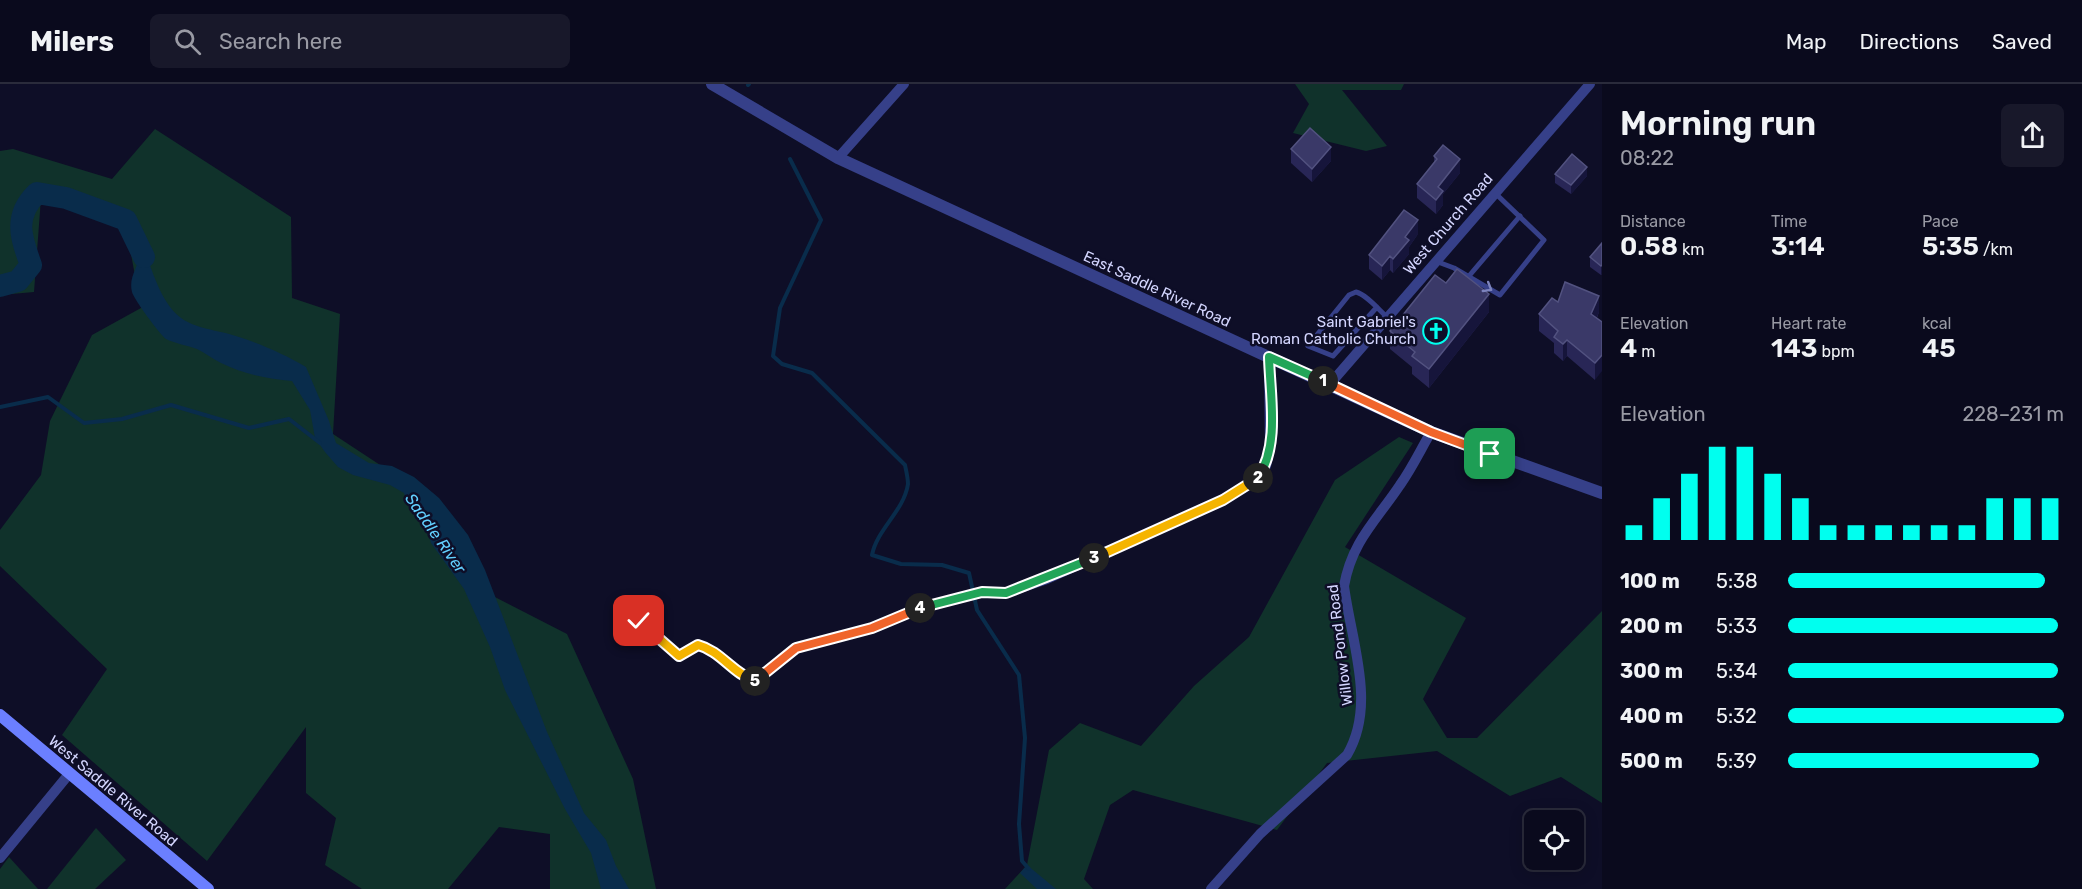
<!DOCTYPE html>
<html lang="en">
<head>
<meta charset="utf-8">
<style>
  :root { --surface:#0a0a1d; --page:#18182a; --text:#f1f3f6; --muted:#999aa4; --line:#2a2b3b; --accent:#00ffef }
  body { margin:0; font-family:Rubik,sans-serif; background:var(--page); color:var(--text); height:100vh; display:flex; flex-direction:column; font-size:22px; white-space:nowrap }
  * { box-sizing:border-box; margin:0 }
  p { font-size:20px; color:var(--muted) }
  .icon { flex:none; width:33px; height:33px; fill:none; stroke:currentColor; stroke-width:2; stroke-linecap:round; stroke-linejoin:round }
  .map { position:relative; flex:1; overflow:hidden }
  .side { display:flex; flex-direction:column; background:var(--surface); width:480px }
  .side>* { flex:none }
  .fabs { position:absolute; left:1524px; top:726px; display:grid; gap:12px }
  .fabs a { display:grid; place-items:center; width:60px; height:60px; border-radius:9px; background:var(--surface); box-shadow:0 3px 15px #0003,0 0 0 2px var(--line); font-size:30px }
  .pin { position:absolute; display:grid; place-items:center; width:51px; height:51px; color:#fff; margin:-26px; border-radius:12px; box-shadow:0 3px 9px #0006 }
  .km { position:absolute; width:30px; height:30px; margin:-15px; border-radius:50%; background:#222; color:#fff; font-size:16px; line-height:30px; text-align:center }
  .round { display:grid; place-items:center; flex:none; width:63px; height:63px; border-radius:9px; background:var(--page) }
  .headline { display:flex; align-items:center; justify-content:space-between; height:102px; padding:0 18px }
  h1 { font-size:33px; font-weight:600; line-height:45px }
  .figures { display:grid; grid-template-columns:repeat(3,1fr); gap:9px; height:102px; padding:6px 18px }
  .figures div { display:grid; align-content:center }
  .figures b { font-size:26px; font-weight:600 }
  .figures small { font-size:16px; font-weight:400 }
  .figures p { font-size:16px }
  .chart { height:168px; padding:12px 18px }
  .chart p { display:flex; justify-content:space-between }
  .chart svg { width:100%; height:108px; margin-top:6px; stroke:var(--accent); stroke-width:6 }
  ul { padding:0 18px; list-style:none; font-size:20px }
  li { display:grid; grid-template-columns:96px 72px 1fr; align-items:center; height:45px }
  li i { height:15px; border-radius:8px; background:var(--accent) }
  header { display:flex; align-items:center; gap:36px; box-sizing:border-box; height:84px; padding:0 30px; background:var(--surface); border-bottom:2px solid var(--line) }
  header strong { font-size:28px }
  nav { display:flex; gap:33px; margin-inline-start:auto; font-size:21px }
  .search { width:420px; height:54px; background:var(--page); display:flex; align-items:center; gap:15px; box-sizing:border-box; padding:0 21px; border-radius:9px; color:var(--muted); font-size:22px }
  main { display:flex; flex:1; min-height:0 }
  .map>svg:first-child { display:block }
  .green { fill:#10322b }
  .water { fill:#092c4b }
  .lines { fill:none; stroke-linecap:round; stroke-linejoin:round }
  .stream { stroke:#092c4b; stroke-width:4 }
  .river { stroke:#092c4b; stroke-width:22 }
  .service { stroke:#364089; stroke-width:5 }
  .minor { stroke:#364089; stroke-width:10 }
  .tertiary { stroke:#364089; stroke-width:12 }
  .secondary { stroke:#6b7fff; stroke-width:12 }
  .wall { fill:#282656 }
  .shaded-wall { fill:#16153b }
  .building { fill:#3a3968; stroke:#525280; stroke-width:1.5 }
  .oneway { stroke:#7d84be }
  .split-1-casing { stroke:#fff; stroke-width:12 }
  .split-2-casing { stroke:#fff; stroke-width:12 }
  .split-3-casing { stroke:#fff; stroke-width:12 }
  .split-4-casing { stroke:#fff; stroke-width:12 }
  .split-5-casing { stroke:#fff; stroke-width:12 }
  .split-6-casing { stroke:#fff; stroke-width:12 }
  .split-1 { stroke:#f0652b; stroke-width:8 }
  .split-2 { stroke:#22a559; stroke-width:8 }
  .split-3 { stroke:#f5b400; stroke-width:8 }
  .split-4 { stroke:#22a559; stroke-width:8 }
  .split-5 { stroke:#f0652b; stroke-width:8 }
  .split-6 { stroke:#f5b400; stroke-width:8 }
  .labels { text-anchor:middle; stroke-width:5; stroke-linejoin:round; paint-order:stroke }
  .street-label { font-size:15px; fill:#d4d6ff; stroke:#0e0e27 }
  .poi-label { font-size:15px; fill:#d4d6ff; stroke:#0e0e27; text-anchor:end }
  .water-label { font-size:16px; font-style:italic; fill:#62d0ff; stroke:#0e0e27 }
</style>
</head>
<body>
<header>
<strong>Milers</strong>
<div class="search"><svg class="icon" aria-label="search" viewBox="0 0 24 24"><circle cx="10" cy="10" r="6"/><path d="M15 15l6 6"/></svg>Search here</div>
<nav><a>Map</a><a>Directions</a><a>Saved</a></nav>
</header>
<main>
<div class="map">
<svg width="1602" height="805" viewBox="0 0 1602 805">
  <rect width="100%" height="100%" fill="#0e0e27"/>
  <!-- green -->
  <g class="green">
    <path d="M 1295,0 L 1404,0 L 1401,6 L 1342,6 L 1387,62 L 1366,67 L 1293,49 L 1309,20 Z"/>
    <path d="M 155,45 L 291,133 L 292,214 L 340,230 L 333,350 L 412,402 L 487,509 L 567,550 L 633,695 L 656,805 L 550,805 L 550,750 L 499,743 L 448,805 L 362,805 L 325,781 L 336,734 L 306,709 L 306,643 L 207,777 L 62,651 L 107,585 L 0,482 L 0,446 L 41,391 L 50,337 L 92,251 L 141,224 L 126,143 L 41,114 L 34,208 L 0,211 L 0,67 L 13,65 L 112,95 Z"/>
    <path d="M 1399,353 L 1413,359 L 1345,463 L 1466,534 L 1423,615 L 1447,654 L 1477,654 L 1602,527 L 1602,719 L 1561,693 L 1510,712 L 1437,667 L 1327,679 L 1277,746 L 1133,706 L 1110,721 L 1084,795 L 1093,805 L 1005,805 L 1027,781 L 1049,666 L 1080,639 L 1141,662 L 1194,602 L 1249,553 L 1335,396 Z"/>
    <path d="M 96,744 L 126,776 L 95,805 L 47,805 Z"/>
    <path d="M 9,773 L 38,805 L 0,805 L 0,785 Z"/>
  </g>
  <!-- water -->
  <g class="water">
    <path d="M 134,143 C 148,168 153,200 170,223 C 187,246 213,244 239,253 C 261,260 286,271 306,283 L 329,337 L 336,359 L 369,379 L 392,382 L 414,393 L 439,414 L 468,451 L 485,486 L 547,648 L 584,729 L 606,756 L 616,782 L 629,805 L 601,805 L 591,769 L 565,725 L 505,606 L 490,563 L 464,505 L 431,459 L 425,437 L 410,425 L 404,409 L 390,401 L 353,391 L 338,383 L 325,368 L 315,354 L 310,326 L 292,297 C 268,295 243,290 221,279 C 213,275 205,269 197,265 C 187,261 176,260 166,255 C 161,252 133,214 132,208 C 126,184 156,172 124,152 Z"/>
    <path d="M 1027,781 L 1056,805 L 1037,805 L 1020,789 Z"/>
  </g>
  <g class="lines">
    <!-- stream -->
    <g class="stream">
      <path d="M 748,1 L 749,0"/>
      <path d="M 790,75 L 821,136 L 780,224 L 773,272 L 782,280 L 812,289 L 905,381 C 906,386 908,394 908,400 C 904,427 877,445 872,471 L 901,480 L 942,481 L 969,489 L 977,526 L 1019,591 L 1025,654 L 1019,740 L 1022,777 L 1029,785"/>
      <path d="M 0,323 L 48,313 L 84,339 L 122,335 L 171,321 L 249,344 L 289,335 L 320,359"/>
    </g>
    <!-- river -->
    <path class="river" d="M 0,202 L 18,197 L 31,181 C 21,154 13,132 37,109 L 66,114 L 126,136 L 144,173"/>
    <!-- service -->
    <g class="service">
      <path d="M 1438,178 L 1454,184 L 1500,211 L 1544,156 L 1495,109"/>
      <path d="M 1469,192 L 1520,132"/>
      <path d="M 1377,223 L 1333,272 L 1308,262 L 1349,211 L 1356,208 C 1367,211 1378,225 1387,233"/>
      <path d="M 639,537 L 679,571 L 698,561 C 721,567 733,589 755,597 L 796,564 L 872,544 L 918,524 L 982,508 L 1006,509"/>
    </g>
    <!-- minor -->
    <g class="minor">
      <path d="M 838,74 L 904,0"/>
      <path d="M 1330,300 L 1590,0"/>
      <path d="M 1006,509 L 1047,495 L 1223,416 L 1257,394 L 1266,382 L 1270,364 L 1269,273"/>
      <path d="M 0,774 L 69,690"/>
      <path d="M 1211,805 L 1260,750 L 1347,671 C 1377,621 1351,557 1344,502 C 1352,457 1376,437 1400,401 C 1412,384 1421,365 1431,348"/>
    </g>
    <!-- tertiary -->
    <path class="tertiary" d="M 712,0 L 838,74 L 1431,348 L 1602,409"/>
    <!-- secondary -->
    <path class="secondary" d="M 0,631 L 208,805"/>
  </g>
  <!-- wall -->
  <g class="wall">
    <path d="M 1291,65 L 1331,77 L 1312,98 L 1291,79 Z"/>
    <path d="M 1434,72 L 1460,89 L 1443,110 L 1443,121 L 1436,130 L 1417,114 L 1417,100 L 1434,79 Z"/>
    <path d="M 1555,90 L 1587,92 L 1571,110 L 1555,99 Z"/>
    <path d="M 1418,150 L 1409,163 L 1409,170 L 1393,189 L 1390,186 L 1382,196 L 1369,185 L 1369,171 Z"/>
    <path d="M 1602,159 L 1602,190 L 1601,191 L 1590,183 L 1590,173 Z"/>
    <path d="M 1446,199 L 1489,228 L 1429,304 L 1412,290 L 1412,283 L 1390,265 L 1390,247 Z"/>
    <path d="M 1558,218 L 1599,228 L 1597,234 L 1595,296 L 1567,272 L 1563,277 L 1554,269 L 1554,259 L 1539,247 L 1539,230 Z"/>
  </g>
  <!-- shaded-wall -->
  <g class="shaded-wall">
    <path d="M 1331,63 L 1331,77 L 1312,98 L 1312,85 Z"/>
    <path d="M 1460,75 L 1460,89 L 1443,110 L 1443,121 L 1436,130 L 1436,116 L 1438,103 Z"/>
    <path d="M 1587,83 L 1587,92 L 1571,110 L 1571,101 Z"/>
    <path d="M 1418,136 L 1418,150 L 1409,163 L 1409,170 L 1393,189 L 1393,175 L 1405,153 Z"/>
    <path d="M 1390,172 L 1390,186 L 1382,196 L 1382,182 Z"/>
    <path d="M 1602,181 L 1602,190 L 1601,191 L 1601,182 Z"/>
    <path d="M 1489,210 L 1489,228 L 1429,304 L 1429,285 Z"/>
    <path d="M 1599,212 L 1599,228 L 1591,246 L 1591,230 Z"/>
    <path d="M 1567,256 L 1567,272 L 1563,277 L 1563,260 Z"/>
    <path d="M 1602,271 L 1602,287 L 1595,296 L 1595,279 Z"/>
  </g>
  <!-- building -->
  <g class="building">
    <path d="M 1310,44 L 1331,63 L 1312,85 L 1291,65 Z"/>
    <path d="M 1443,61 L 1460,75 L 1438,103 L 1443,107 L 1436,116 L 1417,100 L 1437,75 L 1434,72 Z"/>
    <path d="M 1572,70 L 1587,83 L 1571,101 L 1555,90 Z"/>
    <path d="M 1404,126 L 1418,136 L 1405,153 L 1409,156 L 1393,175 L 1390,172 L 1382,182 L 1369,171 Z"/>
    <path d="M 1602,159 L 1602,181 L 1601,182 L 1590,173 Z"/>
    <path d="M 1457,185 L 1489,210 L 1429,285 L 1412,272 L 1415,268 L 1390,247 L 1435,191 L 1446,199 Z"/>
    <path d="M 1565,198 L 1599,212 L 1591,230 L 1602,238 L 1602,271 L 1595,279 L 1567,256 L 1563,260 L 1554,253 L 1558,247 L 1539,230 L 1552,214 L 1558,218 Z"/>
  </g>
  <!-- one-way arrows -->
  <defs><path id="oneway-chevron" d="M-2-3.5L2.5 0L-2 3.5" fill="none" stroke-width="1.6" stroke-linecap="round" stroke-linejoin="round" transform="scale(1.5)"/></defs>
  <use class="oneway" href="#oneway-chevron" transform="translate(1488 204) rotate(31)"/>
  <g class="lines">
    <!-- split-1 casing -->
    <g class="split-1-casing">
      <path id="split-1" d="M 1323,297 L 1431,348 L 1490,370"/>
    </g>
    <!-- split-2 casing -->
    <g class="split-2-casing">
      <path id="split-2" d="M 1258,394 C 1280,360 1270,312 1269,273 L 1323,297"/>
    </g>
    <!-- split-3 casing -->
    <g class="split-3-casing">
      <path id="split-3" d="M 1094,474 L 1223,416 L 1258,394"/>
    </g>
    <!-- split-4 casing -->
    <g class="split-4-casing">
      <path id="split-4" d="M 920,524 L 982,508 L 1006,509 L 1094,474"/>
    </g>
    <!-- split-5 casing -->
    <g class="split-5-casing">
      <path id="split-5" d="M 755,597 L 796,564 L 872,544 L 920,524"/>
    </g>
    <!-- split-6 casing -->
    <g class="split-6-casing">
      <path id="split-6" d="M 639,537 L 679,572 L 698,561 C 721,567 732,589 755,597"/>
    </g>
    <!-- split-1 -->
    <use href="#split-1" class="split-1"/>
    <!-- split-2 -->
    <use href="#split-2" class="split-2"/>
    <!-- split-3 -->
    <use href="#split-3" class="split-3"/>
    <!-- split-4 -->
    <use href="#split-4" class="split-4"/>
    <!-- split-5 -->
    <use href="#split-5" class="split-5"/>
    <!-- split-6 -->
    <use href="#split-6" class="split-6"/>
  </g>
  <!-- icons -->
  <defs>
    <g id="church-ring" transform="scale(1.35)"><circle r="9.5" fill="#0e0e27" stroke="#00ffef" stroke-width="1.5"/><path d="M-1.2-6h2.4v3.5h3.3v2.4h-3.3V6h-2.4V-.1h-3.3v-2.4h3.3Z" fill="#00ffef"/></g>
  </defs>
  <g fill-rule="evenodd">
    <use href="#church-ring" x="1436" y="247"/>
  </g>
  <g class="labels">
    <!-- street labels -->
    <g class="street-label">
      <text transform="translate(1448 140) rotate(-49)" y="5">West Church Road</text>
      <text transform="translate(1157 205) rotate(25)" y="5">East Saddle River Road</text>
      <text transform="translate(1340 561) rotate(-97)" y="5">Willow Pond Road</text>
      <text transform="translate(113 707) rotate(40)" y="5">West Saddle River Road</text>
    </g>
    <!-- poi labels -->
    <g class="poi-label">
      <text x="1416" y="243">Saint Gabriel's<tspan x="1416" dy="17">Roman Catholic Church</tspan></text>
    </g>
    <!-- water labels -->
    <g class="water-label">
      <text transform="translate(436 449) rotate(55)" y="6">Saddle River</text>
    </g>
  </g>
</svg>
<div class="fabs">
<a><svg class="icon" aria-label="locate" viewBox="0 0 24 24"><circle cx="12" cy="12" r="6"/><path d="M12 2v4M12 18v4M2 12h4M18 12h4"/></svg></a>
</div>
<div class="pin" style="left:1490px;top:370px;background:#1e9e55"><svg class="icon" aria-label="arrive" viewBox="0 0 24 24"><path d="M6 21V4h12l-3 4 3 4H6"/></svg></div>
<div class="pin" style="left:639px;top:537px;background:#d93025"><svg class="icon" aria-label="check" viewBox="0 0 24 24"><path d="M5 12l5 5 9-10"/></svg></div>
<b class="km" style="left:1323px;top:297px">1</b>
<b class="km" style="left:1258px;top:394px">2</b>
<b class="km" style="left:1094px;top:474px">3</b>
<b class="km" style="left:920px;top:524px">4</b>
<b class="km" style="left:755px;top:597px">5</b>
</div>
<section class="side">
<div class="headline"><div><h1>Morning run</h1><p>08:22</p></div><a class="round"><svg class="icon" aria-label="share" viewBox="0 0 24 24"><path d="M12 15V3M7 8l5-5 5 5M5 13v7h14v-7"/></svg></a></div>
<div class="figures">
<div><p>Distance</p><b>0.58<small> km</small></b></div>
<div><p>Time</p><b>3:14</b></div>
<div><p>Pace</p><b>5:35<small> /km</small></b></div>
</div>
<div class="figures">
<div><p>Elevation</p><b>4<small> m</small></b></div>
<div><p>Heart rate</p><b>143<small> bpm</small></b></div>
<div><p>kcal</p><b>45</b></div>
</div>
<div class="chart"><p><span>Elevation</span>228–231 m</p>
<svg viewBox="0 0 160 44" preserveAspectRatio="none"><path d="M5 44V38M15 44V27M25 44V17M35 44V6M45 44V6M55 44V17M65 44V27M75 44V38M85 44V38M95 44V38M105 44V38M115 44V38M125 44V38M135 44V27M145 44V27M155 44V27"/></svg>
</div>
<ul>
<li><b>100 m</b>5:38<i style="width:93%"></i></li>
<li><b>200 m</b>5:33<i style="width:98%"></i></li>
<li><b>300 m</b>5:34<i style="width:98%"></i></li>
<li><b>400 m</b>5:32<i style="width:100%"></i></li>
<li><b>500 m</b>5:39<i style="width:91%"></i></li>
</ul>
</section>
</main>
</body>
</html>
